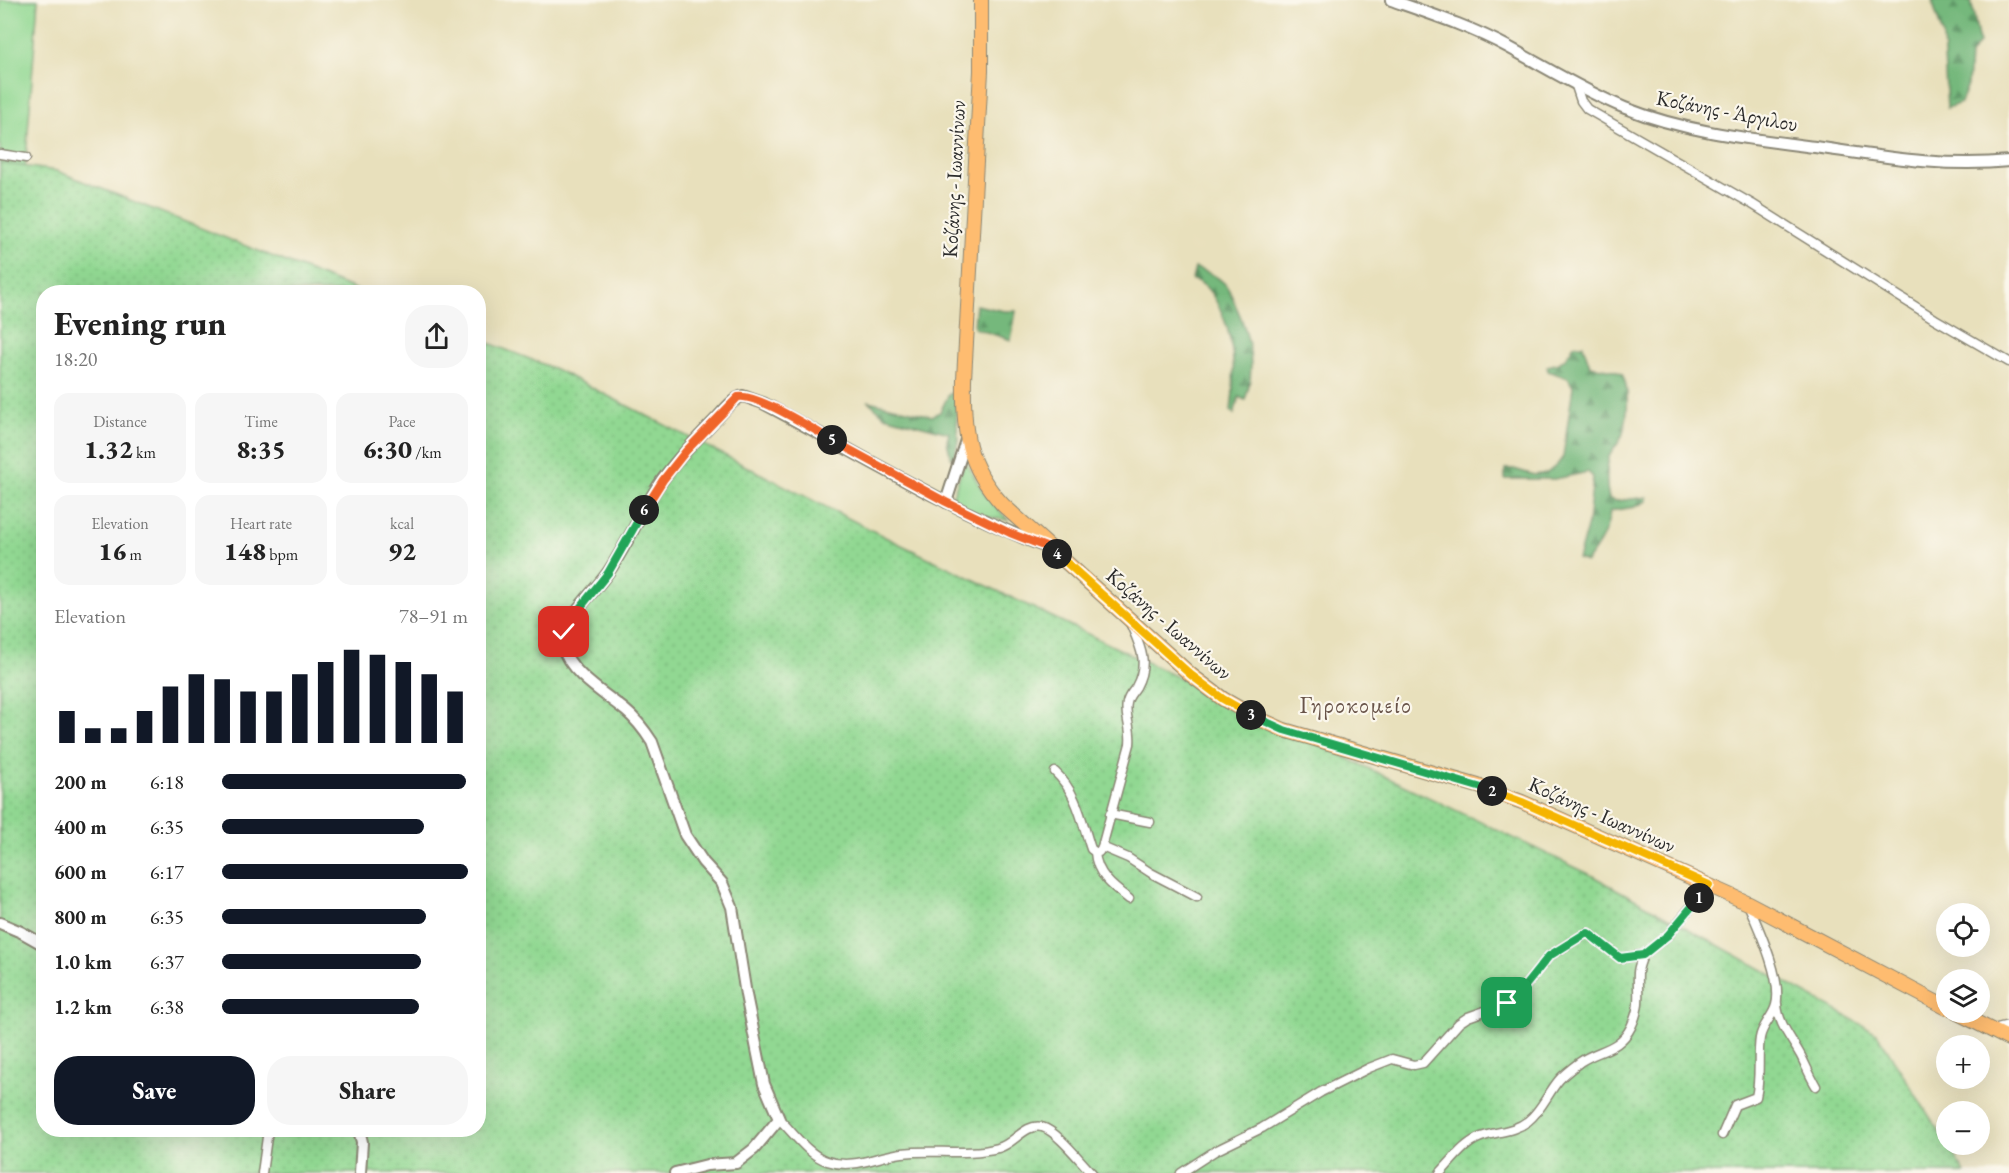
<!DOCTYPE html>
<html lang="en">
<head>
<meta charset="utf-8">
<style>
  :root { --surface:#fff; --page:#f6f6f6; --text:#222; --muted:#767676; --accent:#111827 }
  body { margin:0; font-family:"EB Garamond",serif; background:var(--page); color:var(--text); height:100vh; display:flex; flex-direction:column; font-size:22px; white-space:nowrap }
  * { box-sizing:border-box; margin:0 }
  p { font-size:20px; color:var(--muted) }
  .icon { flex:none; width:33px; height:33px; fill:none; stroke:currentColor; stroke-width:2; stroke-linecap:round; stroke-linejoin:round }
  .map { position:relative; flex:1; overflow:hidden }
  .side { position:absolute; left:36px; top:285px; width:450px; height:852px; display:flex; flex-direction:column; background:var(--surface); border-radius:24px; box-shadow:0 6px 24px #0002 }
  .side>* { flex:none }
  .controls { position:absolute; left:1936px; top:903px; display:grid; gap:12px }
  .controls a { display:grid; place-items:center; width:54px; height:54px; border-radius:50%; background:var(--surface); box-shadow:0 6px 24px #0002; font-size:30px }
  .pin { position:absolute; display:grid; place-items:center; width:51px; height:51px; color:#fff; margin:-26px; border-radius:12px; box-shadow:0 3px 9px #0006 }
  .km { position:absolute; width:30px; height:30px; margin:-15px; border-radius:50%; background:#222; color:#fff; font-size:16px; line-height:30px; text-align:center }
  .round { display:grid; place-items:center; flex:none; width:63px; height:63px; border-radius:24px; background:var(--page) }
  .headline { display:flex; align-items:center; justify-content:space-between; height:102px; padding:0 18px }
  h1 { font-size:33px; font-weight:800; line-height:45px }
  .figures { display:grid; grid-template-columns:repeat(3,1fr); gap:9px; height:102px; padding:6px 18px }
  .figures div { display:grid; align-content:center; border-radius:15px; background:var(--page); text-align:center }
  .figures b { font-size:26px; font-weight:800 }
  .figures small { font-size:16px; font-weight:400 }
  .figures p { font-size:16px }
  .chart { height:168px; padding:12px 18px }
  .chart p { display:flex; justify-content:space-between }
  .chart svg { width:100%; height:108px; margin-top:6px; stroke:var(--accent); stroke-width:6 }
  .button { display:flex; gap:12px; margin-top:auto; padding:12px 18px }
  .button a { flex:1; height:69px; border-radius:24px; background:var(--accent); color:#fff; font-size:24px; font-weight:800; line-height:69px; text-align:center }
  .button a+a { background:var(--page); color:var(--text) }
  ul { padding:0 18px; list-style:none; font-size:20px }
  li { display:grid; grid-template-columns:96px 72px 1fr; align-items:center; height:45px }
  li i { height:15px; border-radius:8px; background:var(--accent) }
  .map>svg:first-child { display:block }
  .grass { fill:#91d892; stroke:#5e825e; stroke-width:1.5 }
  .forest { fill:url(#forest-firs); stroke:#507254; stroke-width:1.5 }
  .park { fill:url(#park-dots); stroke:#5e825e; stroke-width:1.5 }
  .lines { fill:none; stroke-linecap:round; stroke-linejoin:round }
  .minor-casing { stroke:#8a8674; stroke-width:11 }
  .tertiary-casing { stroke:#8a8674; stroke-width:14 }
  .primary-casing { stroke:#8a8674; stroke-width:16 }
  .minor { stroke:#fff; stroke-width:8 }
  .tertiary { stroke:#fff; stroke-width:10 }
  .primary { stroke:#febc70; stroke-width:14 }
  .split-1-casing { stroke:#fff; stroke-width:12 }
  .split-2-casing { stroke:#fff; stroke-width:12 }
  .split-3-casing { stroke:#fff; stroke-width:12 }
  .split-4-casing { stroke:#fff; stroke-width:12 }
  .split-5-casing { stroke:#fff; stroke-width:12 }
  .split-6-casing { stroke:#fff; stroke-width:12 }
  .split-7-casing { stroke:#fff; stroke-width:12 }
  .split-1 { stroke:#22a559; stroke-width:8 }
  .split-2 { stroke:#f5b400; stroke-width:8 }
  .split-3 { stroke:#22a559; stroke-width:8 }
  .split-4 { stroke:#f5b400; stroke-width:8 }
  .split-5 { stroke:#f0652b; stroke-width:8 }
  .split-6 { stroke:#f0652b; stroke-width:8 }
  .split-7 { stroke:#22a559; stroke-width:8 }
  .labels { text-anchor:middle; stroke-width:4.5; stroke-linejoin:round; paint-order:stroke }
  .street-label { font-size:21px; fill:#2b2b2b; stroke:#fbf7ec }
  .quarter-label { font-size:24px; letter-spacing:1.5px; fill:#685349; stroke:#fbf7ec }
</style>
</head>
<body>
<div class="map">
<svg width="2009" height="1173" viewBox="0 0 2009 1173">
  <defs>
    <pattern id="forest-firs" width="22" height="20" patternUnits="userSpaceOnUse" patternTransform="scale(1.5)"><rect width="22" height="20" fill="#74b87c"/><path d="M5 1l3.5 6h-7zM16 11l3.5 6h-7z" fill="#5f9666"/></pattern>
    <pattern id="park-dots" width="8" height="8" patternUnits="userSpaceOnUse" patternTransform="scale(1.5)"><rect width="8" height="8" fill="#91d892"/><path d="M2 2h.1M6 6h.1" fill="none" stroke="#7dba7e" stroke-width="1.8" stroke-linecap="round"/></pattern>
  </defs>
  <rect width="100%" height="100%" fill="#fbf7ec"/>
  <filter id="ink" filterUnits="userSpaceOnUse"><feTurbulence type="fractalNoise" baseFrequency=".0167" numOctaves="2"/><feDisplacementMap in="SourceGraphic" scale="12" xChannelSelector="R" yChannelSelector="G"/><feConvolveMatrix kernelMatrix="1 2 1 2 8 2 1 2 1" color-interpolation-filters="sRGB"/></filter>
  <filter id="wash" filterUnits="userSpaceOnUse"><feTurbulence type="fractalNoise" baseFrequency=".008" numOctaves="4" result="noise"/><feDisplacementMap in="SourceGraphic" scale="24" xChannelSelector="R" yChannelSelector="G"/><feGaussianBlur stdDeviation="1.35" result="paint"/><feColorMatrix in="noise" values="0 0 0 0 0 0 0 0 0 0 0 0 0 0 0 0 0 1.4 0 .05"/><feComposite in="paint" operator="in"/></filter>
  <g filter="url(#wash)">
    <rect width="100%" height="100%" fill="#e8e0bc"/>
    <!-- grass -->
    <g class="grass">
      <path d="M 0,0 L 38,0 L 22,211 L 0,209 Z"/>
      <path d="M 965,460 L 985,495 L 1008,520 L 980,516 L 951,501 Z"/>
    </g>
    <!-- forest -->
    <g class="forest">
      <path d="M 1932,0 L 1971,0 L 1979,43 L 1970,55 L 1968,84 L 1961,103 L 1947,108 L 1943,36 Z"/>
      <path d="M 1195,268 C 1206,271 1216,275 1224,283 C 1229,288 1232,297 1235,304 C 1250,335 1257,367 1245,400 L 1239,397 L 1234,414 L 1231,411 C 1236,372 1235,335 1216,301 C 1211,292 1203,281 1192,280 Z"/>
      <path d="M 976,305 L 1004,311 L 1016,311 L 1011,340 L 974,328 Z"/>
      <path d="M 1574,345 L 1583,345 L 1590,366 L 1614,370 L 1622,374 C 1630,389 1628,416 1623,433 C 1621,442 1612,449 1609,457 C 1606,471 1606,486 1609,499 L 1616,501 L 1647,497 L 1647,501 L 1635,507 L 1610,511 C 1608,531 1599,546 1586,562 L 1578,559 L 1588,524 L 1593,477 L 1588,472 L 1555,479 L 1505,479 L 1505,469 L 1514,469 L 1534,475 L 1547,473 L 1557,465 L 1563,457 L 1573,387 L 1568,378 L 1548,371 L 1547,366 C 1562,364 1567,358 1574,345 Z"/>
      <path d="M 955,393 L 958,441 L 955,457 L 951,458 L 947,441 L 949,433 L 885,416 L 868,401 L 932,416 L 940,412 L 949,394 Z"/>
    </g>
    <!-- park -->
    <path class="park" d="M 0,163 L 57,171 L 362,292 L 44,292 L 44,1130 L 478,1130 L 479,339 L 555,369 L 887,538 L 1589,874 L 1877,1033 L 1965,1173 L 0,1173 Z"/>
  </g>
  <g filter="url(#ink)">
    <g class="lines">
      <!-- minor casing -->
      <g class="minor-casing">
        <g id="minor">
          <path d="M 1576,86 L 1581,101 L 1587,109 L 1752,204 L 1935,319 L 2009,362"/>
          <path d="M 0,154 L 26,158"/>
          <path d="M 1055,772 C 1077,792 1082,822 1091,849 L 1095,852 C 1096,874 1113,887 1129,899"/>
          <path d="M 1110,814 L 1150,822"/>
          <path d="M 1102,847 L 1128,858 L 1151,873 L 1197,897"/>
          <path d="M 1095,852 L 1099,852 L 1102,847 L 1130,744 C 1132,727 1124,716 1127,703 C 1128,696 1133,692 1136,687 C 1149,663 1141,648 1131,625"/>
          <path d="M 1777,1004 C 1778,1024 1792,1039 1801,1056 C 1806,1066 1810,1076 1816,1086"/>
          <path d="M 1989,1030 L 2009,1025"/>
          <path d="M 779,1119 C 793,1132 808,1155 827,1161 C 854,1170 876,1156 902,1153 C 934,1149 967,1156 998,1148 C 1013,1145 1025,1123 1042,1127 C 1057,1131 1080,1161 1092,1173"/>
          <path d="M 1722,1135 L 1735,1105 L 1756,1097 C 1761,1076 1757,1058 1760,1038 C 1762,1025 1773,1017 1776,1005 C 1783,980 1758,927 1748,904"/>
          <path d="M 262,1173 L 268,1130"/>
          <path d="M 1181,1173 L 1215,1151 L 1262,1128 L 1321,1092 L 1369,1068 L 1392,1059 L 1414,1065 L 1423,1063 L 1459,1023 L 1468,1017 L 1507,1003 L 1521,991 L 1549,956 L 1583,935 L 1588,933 L 1620,958 L 1643,955 L 1652,948 L 1668,935 L 1709,885"/>
          <path d="M 1440,1173 C 1452,1161 1464,1143 1481,1137 C 1497,1131 1514,1132 1528,1121 C 1541,1111 1548,1093 1559,1080 C 1564,1074 1572,1068 1580,1062 C 1599,1049 1619,1051 1631,1027 C 1642,1004 1637,995 1638,973 C 1638,967 1641,961 1643,955"/>
        </g>
      </g>
      <!-- tertiary casing -->
      <g class="tertiary-casing">
        <g id="tertiary">
          <path d="M 1391,0 C 1431,14 1471,27 1508,47 C 1547,68 1584,91 1625,108 C 1685,132 1751,139 1815,147 C 1879,156 1944,168 2009,161"/>
          <path d="M 946,502 L 966,440"/>
          <path d="M 0,923 L 21,932 L 44,945"/>
          <path d="M 359,1130 L 362,1142 L 360,1173"/>
          <path d="M 675,1173 L 707,1165 L 736,1163 L 754,1149 L 779,1119 L 764,1084 L 746,995 L 732,907 L 722,883 L 703,862 L 685,835 L 652,742 C 645,731 637,720 626,711 C 607,695 569,673 563,647 C 558,623 596,591 609,571 C 625,547 637,521 652,496 C 668,468 693,443 716,419 C 723,412 732,399 743,396 L 763,403 C 856,452 948,509 1046,547"/>
        </g>
      </g>
      <!-- primary casing -->
      <g class="primary-casing">
        <g id="primary">
          <path d="M 981,0 L 981,71 L 964,379 C 963,431 966,465 1003,505 L 1191,675 L 1223,699 L 1253,716 L 1284,730 L 1478,786 L 1522,802 L 1748,903 L 1947,1008"/>
          <path d="M 1956,1012 L 2009,1039"/>
        </g>
      </g>
      <!-- minor -->
      <use href="#minor" class="minor"/>
      <!-- tertiary -->
      <use href="#tertiary" class="tertiary"/>
      <!-- primary -->
      <use href="#primary" class="primary"/>
    </g>
  </g>
  <g class="lines" filter="url(#ink)">
    <!-- split-1 casing -->
    <g class="split-1-casing">
      <path id="split-1" d="M 1507,1003 L 1521,991 L 1549,956 L 1583,935 L 1588,933 L 1620,958 L 1643,955 L 1668,935 L 1699,898"/>
    </g>
    <!-- split-2 casing -->
    <g class="split-2-casing">
      <path id="split-2" d="M 1492,791 L 1522,802 L 1709,885 L 1699,898"/>
    </g>
    <!-- split-3 casing -->
    <g class="split-3-casing">
      <path id="split-3" d="M 1251,715 L 1284,730 L 1492,791"/>
    </g>
    <!-- split-4 casing -->
    <g class="split-4-casing">
      <path id="split-4" d="M 1057,554 L 1191,675 L 1223,699 L 1251,715"/>
    </g>
    <!-- split-5 casing -->
    <g class="split-5-casing">
      <path id="split-5" d="M 832,440 L 946,502 L 1010,533 L 1051,549 L 1057,554"/>
    </g>
    <!-- split-6 casing -->
    <g class="split-6-casing">
      <path id="split-6" d="M 644,510 L 663,480 L 686,451 L 738,397 C 756,393 814,430 832,440"/>
    </g>
    <!-- split-7 casing -->
    <g class="split-7-casing">
      <path id="split-7" d="M 564,632 L 567,624 L 608,573 L 644,510"/>
    </g>
    <!-- split-1 -->
    <use href="#split-1" class="split-1"/>
    <!-- split-2 -->
    <use href="#split-2" class="split-2"/>
    <!-- split-3 -->
    <use href="#split-3" class="split-3"/>
    <!-- split-4 -->
    <use href="#split-4" class="split-4"/>
    <!-- split-5 -->
    <use href="#split-5" class="split-5"/>
    <!-- split-6 -->
    <use href="#split-6" class="split-6"/>
    <!-- split-7 -->
    <use href="#split-7" class="split-7"/>
  </g>
  <g class="labels">
    <!-- street labels -->
    <g class="street-label">
      <text transform="translate(1727 111) rotate(11)" y="7">Κοζάνης - Άργιλου</text>
      <text transform="translate(954 179) rotate(-87)" y="7">Κοζάνης - Ιωαννίνων</text>
      <text transform="translate(1169 624) rotate(41)" y="7">Κοζάνης - Ιωαννίνων</text>
      <text transform="translate(1602 815) rotate(24)" y="7">Κοζάνης - Ιωαννίνων</text>
    </g>
    <!-- quarter labels -->
    <g class="quarter-label">
      <text x="1356" y="713">Γηροκομείο</text>
    </g>
  </g>
</svg>
<div class="controls">
<a><svg class="icon" aria-label="locate" viewBox="0 0 24 24"><circle cx="12" cy="12" r="6"/><path d="M12 2v4M12 18v4M2 12h4M18 12h4"/></svg></a>
<a><svg class="icon" aria-label="layers" viewBox="0 0 24 24"><path d="M12 4l9 5-9 5-9-5zM3 14l9 5 9-5"/></svg></a>
<a>+</a>
<a>−</a>
</div>
<div class="pin" style="left:1507px;top:1003px;background:#1e9e55"><svg class="icon" aria-label="arrive" viewBox="0 0 24 24"><path d="M6 21V4h12l-3 4 3 4H6"/></svg></div>
<div class="pin" style="left:564px;top:632px;background:#d93025"><svg class="icon" aria-label="check" viewBox="0 0 24 24"><path d="M5 12l5 5 9-10"/></svg></div>
<b class="km" style="left:1699px;top:898px">1</b>
<b class="km" style="left:1492px;top:791px">2</b>
<b class="km" style="left:1251px;top:715px">3</b>
<b class="km" style="left:1057px;top:554px">4</b>
<b class="km" style="left:832px;top:440px">5</b>
<b class="km" style="left:644px;top:510px">6</b>
<section class="side">
<div class="headline"><div><h1>Evening run</h1><p>18:20</p></div><a class="round"><svg class="icon" aria-label="share" viewBox="0 0 24 24"><path d="M12 15V3M7 8l5-5 5 5M5 13v7h14v-7"/></svg></a></div>
<div class="figures">
<div><p>Distance</p><b>1.32<small> km</small></b></div>
<div><p>Time</p><b>8:35</b></div>
<div><p>Pace</p><b>6:30<small> /km</small></b></div>
</div>
<div class="figures">
<div><p>Elevation</p><b>16<small> m</small></b></div>
<div><p>Heart rate</p><b>148<small> bpm</small></b></div>
<div><p>kcal</p><b>92</b></div>
</div>
<div class="chart"><p><span>Elevation</span>78–91 m</p>
<svg viewBox="0 0 160 44" preserveAspectRatio="none"><path d="M5 44V31M15 44V38M25 44V38M35 44V31M45 44V21M55 44V16M65 44V18M75 44V23M85 44V23M95 44V16M105 44V11M115 44V6M125 44V8M135 44V11M145 44V16M155 44V23"/></svg>
</div>
<ul>
<li><b>200 m</b>6:18<i style="width:99%"></i></li>
<li><b>400 m</b>6:35<i style="width:82%"></i></li>
<li><b>600 m</b>6:17<i style="width:100%"></i></li>
<li><b>800 m</b>6:35<i style="width:83%"></i></li>
<li><b>1.0 km</b>6:37<i style="width:81%"></i></li>
<li><b>1.2 km</b>6:38<i style="width:80%"></i></li>
</ul>
<div class="button"><a>Save</a><a>Share</a></div>
</section>
</div>
</body>
</html>
